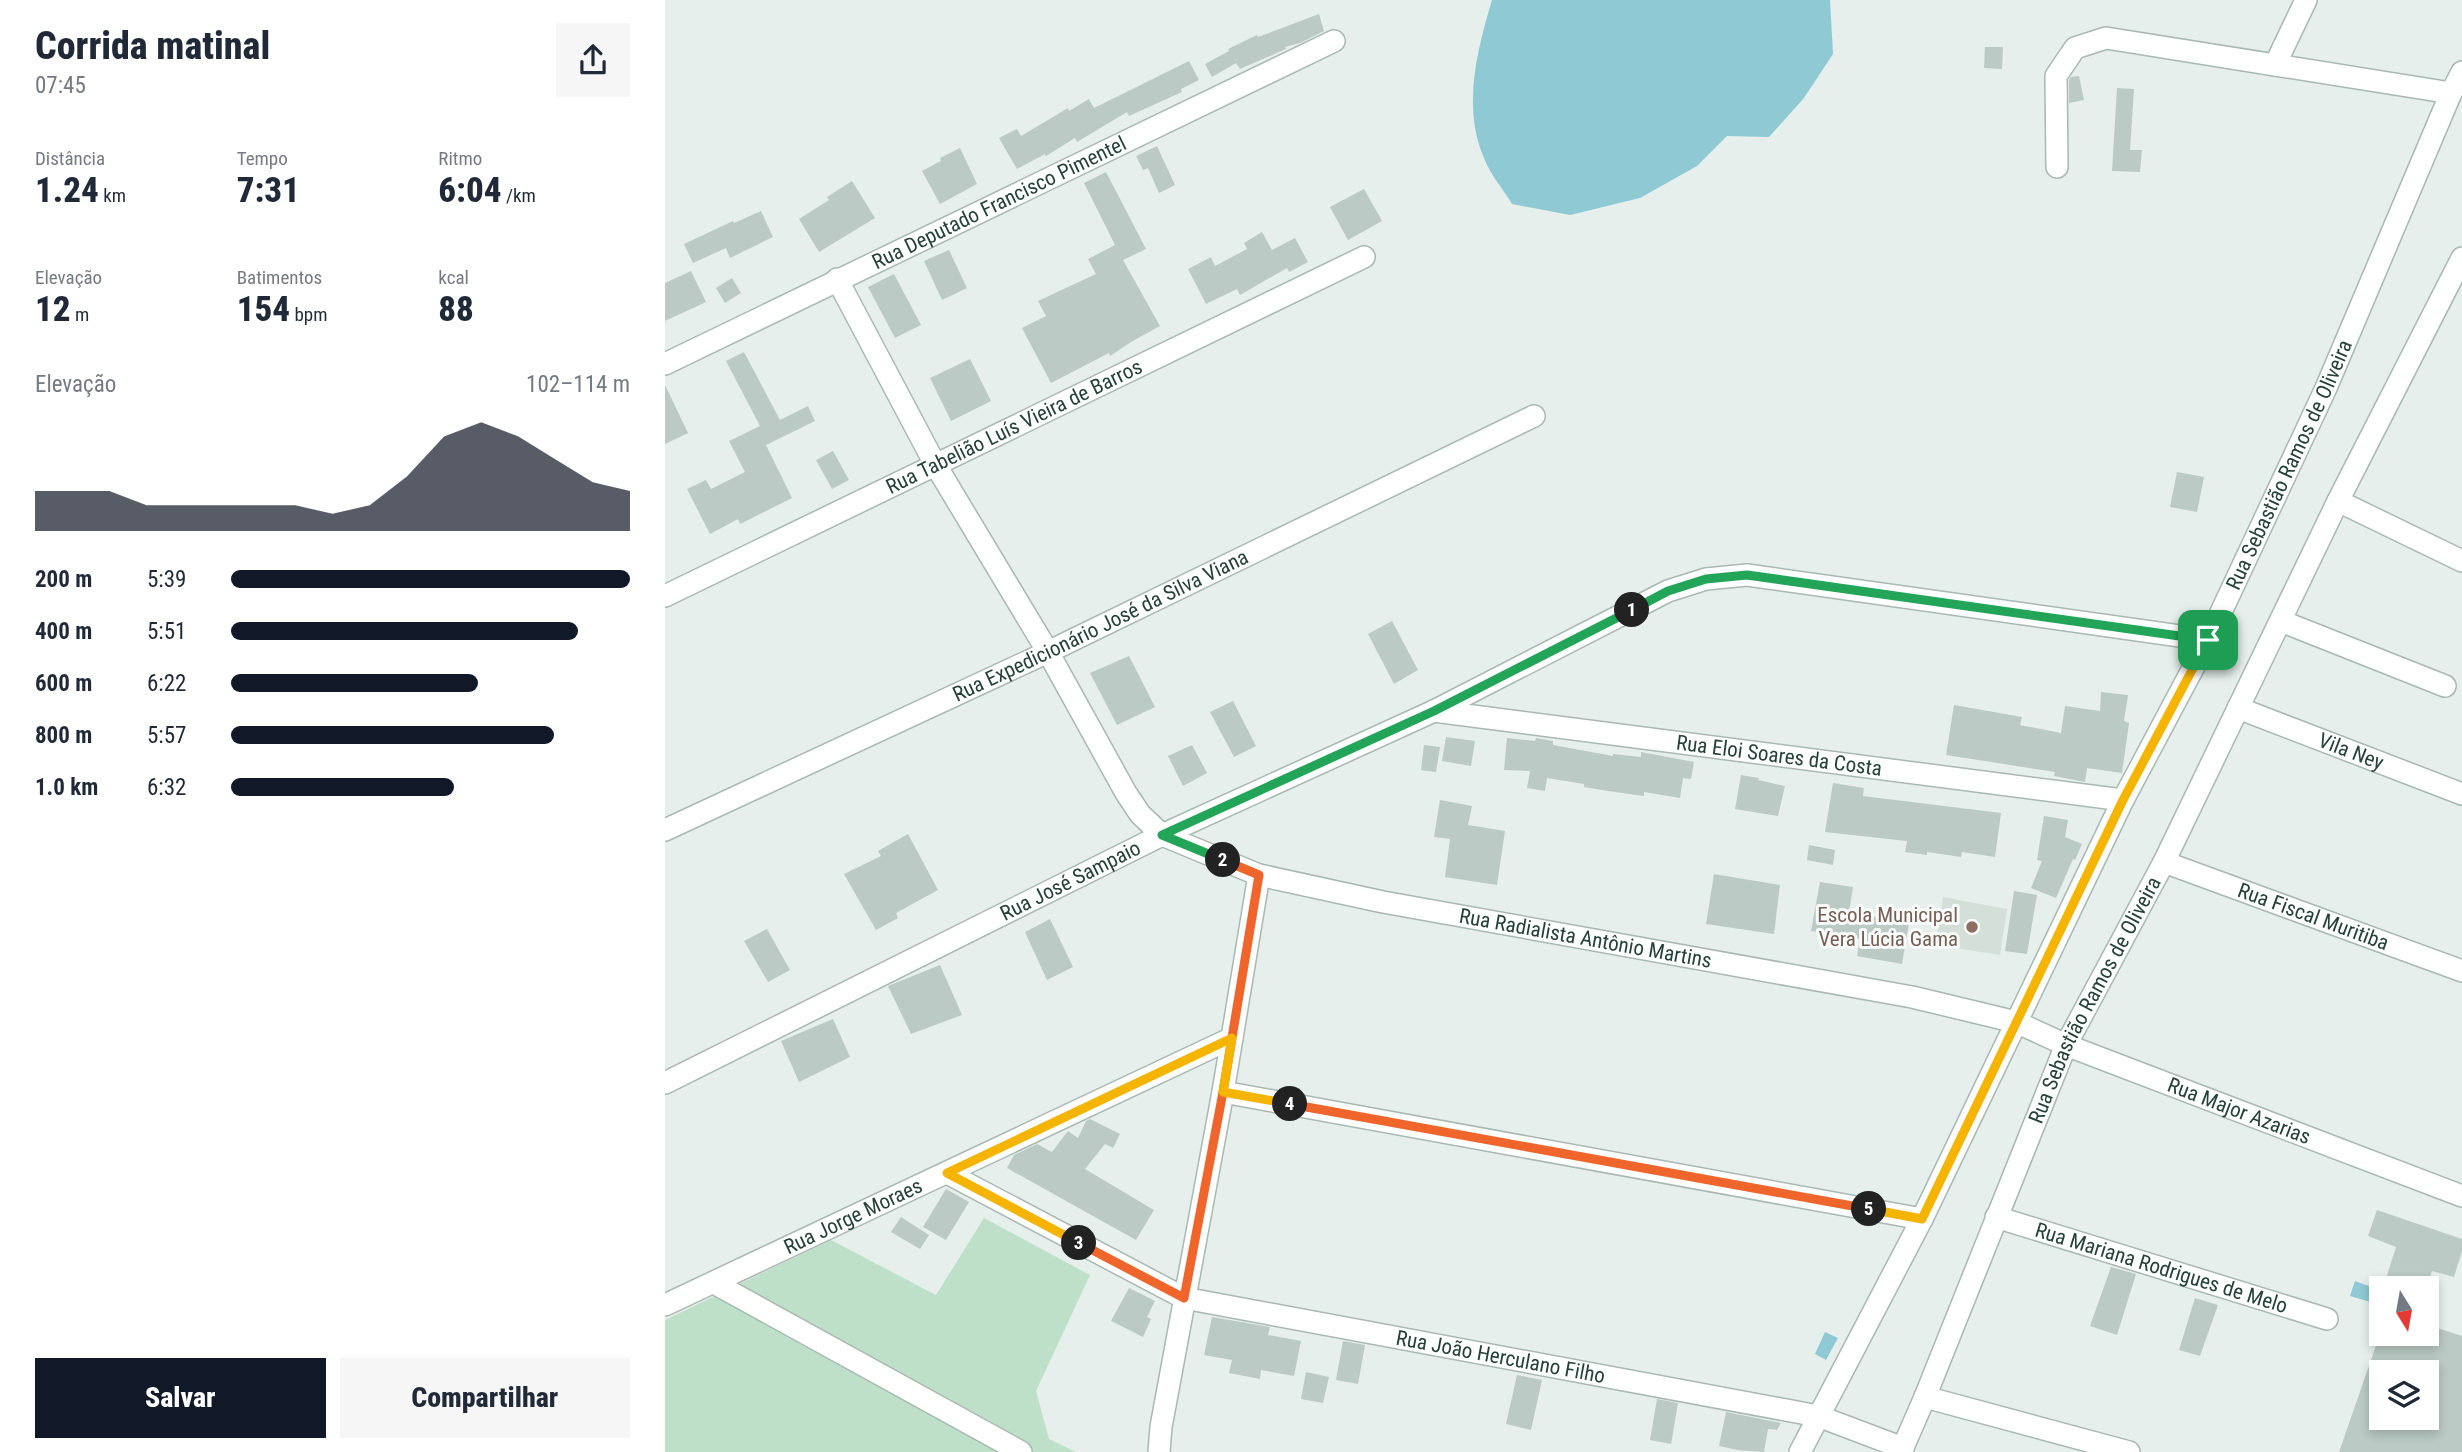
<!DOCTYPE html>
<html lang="pt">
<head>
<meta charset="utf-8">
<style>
  :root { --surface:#fff; --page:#f6f6f7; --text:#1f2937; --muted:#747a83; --accent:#111827 }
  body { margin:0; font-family:"Roboto Condensed",sans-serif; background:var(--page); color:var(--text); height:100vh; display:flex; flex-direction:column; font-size:26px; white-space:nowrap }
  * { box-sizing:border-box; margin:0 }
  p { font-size:23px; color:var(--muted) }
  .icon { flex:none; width:38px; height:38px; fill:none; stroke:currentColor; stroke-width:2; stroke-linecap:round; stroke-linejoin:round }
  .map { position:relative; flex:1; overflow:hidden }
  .side { display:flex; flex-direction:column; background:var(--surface); width:665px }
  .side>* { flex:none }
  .needle { width:46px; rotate:169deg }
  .fabs { position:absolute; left:1704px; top:1276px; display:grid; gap:14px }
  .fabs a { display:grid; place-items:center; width:70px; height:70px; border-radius:0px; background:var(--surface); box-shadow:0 4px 10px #0003; font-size:35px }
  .pin { position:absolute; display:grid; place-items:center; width:60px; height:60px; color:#fff; margin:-30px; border-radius:14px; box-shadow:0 4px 10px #0006 }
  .km { position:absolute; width:35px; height:35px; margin:-18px; border-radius:50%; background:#222; color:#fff; font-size:19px; line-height:35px; text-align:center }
  .round { display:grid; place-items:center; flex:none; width:74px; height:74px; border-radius:0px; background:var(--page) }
  .overview { display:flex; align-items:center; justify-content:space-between; height:119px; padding:0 35px }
  h1 { font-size:38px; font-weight:800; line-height:52px }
  .metrics { display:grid; grid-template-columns:repeat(3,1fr); gap:10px; height:119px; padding:7px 35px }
  .metrics div { display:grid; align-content:center }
  .metrics b { font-size:35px; font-weight:800 }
  .metrics small { font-size:19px; font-weight:400 }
  .metrics p { font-size:19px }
  .chart { height:196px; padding:14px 35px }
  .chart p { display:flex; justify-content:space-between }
  .chart svg { width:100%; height:126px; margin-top:7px; fill:var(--accent); opacity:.7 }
  .button { display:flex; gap:14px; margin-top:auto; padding:14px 35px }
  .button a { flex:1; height:80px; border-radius:0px; background:var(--accent); color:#fff; font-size:28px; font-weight:800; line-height:80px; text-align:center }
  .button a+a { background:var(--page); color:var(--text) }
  ul { padding:0 35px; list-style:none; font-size:23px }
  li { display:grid; grid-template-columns:112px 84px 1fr; align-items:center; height:52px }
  li i { height:18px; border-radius:9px; background:var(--accent) }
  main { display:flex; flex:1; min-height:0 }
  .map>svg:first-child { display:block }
  .built { fill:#d4dfda }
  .green { fill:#bfe0c8 }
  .water { fill:#8ec9d4 }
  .building { fill:#bbcac4; fill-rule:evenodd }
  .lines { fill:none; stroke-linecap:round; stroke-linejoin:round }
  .minor-casing { stroke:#a8b8b2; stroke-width:24 }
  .minor { stroke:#fff; stroke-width:21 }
  .split-1-casing { stroke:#fff; stroke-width:14 }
  .split-2-casing { stroke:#fff; stroke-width:14 }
  .split-3-casing { stroke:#fff; stroke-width:14 }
  .split-4-casing { stroke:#fff; stroke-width:14 }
  .split-5-casing { stroke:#fff; stroke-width:14 }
  .split-6-casing { stroke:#fff; stroke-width:14 }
  .split-1 { stroke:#22a559; stroke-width:9 }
  .split-2 { stroke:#22a559; stroke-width:9 }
  .split-3 { stroke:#f0652b; stroke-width:9 }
  .split-4 { stroke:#f5b400; stroke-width:9 }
  .split-5 { stroke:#f0652b; stroke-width:9 }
  .split-6 { stroke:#f5b400; stroke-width:9 }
  .education-dot { fill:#8d6e63; stroke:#f7fbf9; stroke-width:2.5 }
  .labels { text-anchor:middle; stroke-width:6; stroke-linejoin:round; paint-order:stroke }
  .street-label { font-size:21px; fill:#24423a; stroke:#f7fbf9 }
  .education-label { font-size:21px; fill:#785e54; stroke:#f7fbf9; text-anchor:end }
</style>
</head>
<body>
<main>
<section class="side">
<div class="overview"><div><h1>Corrida matinal</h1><p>07:45</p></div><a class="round"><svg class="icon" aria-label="share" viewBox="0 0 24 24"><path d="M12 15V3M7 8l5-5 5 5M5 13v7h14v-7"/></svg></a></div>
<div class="metrics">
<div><p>Distância</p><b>1.24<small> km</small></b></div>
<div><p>Tempo</p><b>7:31</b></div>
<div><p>Ritmo</p><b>6:04<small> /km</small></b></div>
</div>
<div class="metrics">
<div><p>Elevação</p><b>12<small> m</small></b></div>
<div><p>Batimentos</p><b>154<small> bpm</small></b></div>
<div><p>kcal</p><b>88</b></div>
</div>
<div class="chart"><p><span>Elevação</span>102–114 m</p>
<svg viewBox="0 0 160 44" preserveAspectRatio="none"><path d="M0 44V30L10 30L20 30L30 35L40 35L50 35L60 35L70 35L80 38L90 35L100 25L110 11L120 6L130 11L140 19L150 27L160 30V44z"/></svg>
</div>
<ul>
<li><b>200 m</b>5:39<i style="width:100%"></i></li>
<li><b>400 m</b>5:51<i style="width:87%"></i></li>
<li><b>600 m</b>6:22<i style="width:62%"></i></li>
<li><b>800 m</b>5:57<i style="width:81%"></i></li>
<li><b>1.0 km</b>6:32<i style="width:56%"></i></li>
</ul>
<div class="button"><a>Salvar</a><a>Compartilhar</a></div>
</section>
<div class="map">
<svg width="1797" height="1452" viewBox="0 0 1797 1452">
  <rect width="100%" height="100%" fill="#e6efeb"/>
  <!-- built -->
  <path class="built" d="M 1278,897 L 1342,909 L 1335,955 L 1271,945 Z"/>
  <!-- green -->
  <path class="green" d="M 319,1218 L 425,1275 L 371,1391 L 384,1439 L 411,1452 L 0,1452 L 0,1320 L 166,1240 L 271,1295 Z"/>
  <!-- water -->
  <g class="water">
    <path d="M 827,0 L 1165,0 L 1168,54 L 1139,98 L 1104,137 L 1062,136 L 1032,166 L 975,198 L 905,215 L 847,204 C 838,189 825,174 819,158 C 797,108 812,50 827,0 Z"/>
    <path d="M 1690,1281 L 1715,1290 L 1712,1304 L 1685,1296 Z"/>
    <path d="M 1160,1332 L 1173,1338 L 1161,1360 L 1150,1354 Z"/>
  </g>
  <!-- building -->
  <g class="building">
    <path d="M 654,14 L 659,31 L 635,43 L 620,47 L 621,49 L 575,69 L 571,63 L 547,77 L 540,64 L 564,51 L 563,49 L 592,35 L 593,37 Z"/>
    <path d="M 1320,47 L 1338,47 L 1337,69 L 1319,68 Z"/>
    <path d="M 524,61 L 534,80 L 516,89 L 517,92 L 464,116 L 462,112 L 412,142 L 410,138 L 381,156 L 380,154 L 352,169 L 334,138 L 352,129 L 356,136 L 403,108 L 404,111 L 424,99 L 429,108 Z"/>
    <path d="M 1414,76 L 1419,100 L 1404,103 L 1404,80 L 1406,77 Z"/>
    <path d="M 1452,88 L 1469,89 L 1465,150 L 1477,150 L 1475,172 L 1447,171 Z"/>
    <path d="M 492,146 L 510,185 L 494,193 L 483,168 L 478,170 L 471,156 Z"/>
    <path d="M 295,148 L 312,184 L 275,204 L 257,171 L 276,161 L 275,158 Z"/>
    <path d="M 441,172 L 481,249 L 458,260 L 495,326 L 466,342 L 445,356 L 444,353 L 386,383 L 357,328 L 381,316 L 373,301 L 431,274 L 423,259 L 450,245 L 419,183 Z"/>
    <path d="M 187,181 L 210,218 L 154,252 L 134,219 L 164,200 L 162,197 Z"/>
    <path d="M 699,189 L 717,221 L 683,240 L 665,207 Z"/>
    <path d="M 96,211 L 108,237 L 65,258 L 61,248 L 28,263 L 19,244 L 68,221 L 69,223 Z"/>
    <path d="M 597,232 L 607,250 L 630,238 L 643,262 L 624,272 L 622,268 L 575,295 L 572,289 L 541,304 L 523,269 L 546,257 L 550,266 L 582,249 L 579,243 Z"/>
    <path d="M 284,250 L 302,288 L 277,300 L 259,261 Z"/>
    <path d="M 26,271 L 41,302 L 0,321 L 0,283 Z"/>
    <path d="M 229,274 L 256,325 L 230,338 L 203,287 Z"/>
    <path d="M 67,278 L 76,293 L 60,303 L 51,288 Z"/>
    <path d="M 79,352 L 115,420 L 143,406 L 150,421 L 101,445 L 127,498 L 75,524 L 73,519 L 45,534 L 22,489 L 41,480 L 46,489 L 80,472 L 64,441 L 95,426 L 61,361 Z"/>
    <path d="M 305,359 L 326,401 L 286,421 L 265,378 Z"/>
    <path d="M 0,385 L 23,433 L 0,444 Z"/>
    <path d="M 168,451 L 184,480 L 167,489 L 151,460 Z"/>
    <path d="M 1512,472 L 1539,477 L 1532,512 L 1505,507 Z"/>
    <path d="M 727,621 L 753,670 L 729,684 L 703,634 Z"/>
    <path d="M 464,656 L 490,707 L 452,725 L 425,673 Z"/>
    <path d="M 1436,692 L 1463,695 L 1459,721 L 1464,723 L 1457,773 L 1422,768 L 1420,782 L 1389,776 L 1390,772 L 1281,755 L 1289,705 L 1357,717 L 1355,725 L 1396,733 L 1400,706 L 1435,711 Z"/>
    <path d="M 568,701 L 591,746 L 569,757 L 545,712 Z"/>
    <path d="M 781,737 L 810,741 L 806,766 L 777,761 Z"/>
    <path d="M 842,738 L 870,741 L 871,738 L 888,741 L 888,745 L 948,756 L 948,754 L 976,757 L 976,752 L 1029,762 L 1026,779 L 1018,778 L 1015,798 L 979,792 L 979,796 L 943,791 L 919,787 L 919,784 L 882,778 L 880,791 L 862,788 L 865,771 L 839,770 Z"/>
    <path d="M 527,745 L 542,773 L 518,786 L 503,756 Z"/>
    <path d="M 759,745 L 775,747 L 771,772 L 756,770 Z"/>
    <path d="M 1076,775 L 1094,778 L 1093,780 L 1120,786 L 1113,816 L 1070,809 Z"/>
    <path d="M 1168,783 L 1199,788 L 1198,796 L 1336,813 L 1330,857 L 1297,852 L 1296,857 L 1262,852 L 1262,855 L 1240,852 L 1242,841 L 1160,832 Z"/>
    <path d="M 775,800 L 807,806 L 803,825 L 840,831 L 832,885 L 780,877 L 785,839 L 769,837 Z"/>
    <path d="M 1379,816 L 1403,820 L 1400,837 L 1417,844 L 1410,860 L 1408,859 L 1391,898 L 1366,888 L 1377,861 L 1372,860 Z"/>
    <path d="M 243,834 L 273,890 L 231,913 L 233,918 L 211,930 L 179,874 L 216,856 L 213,851 Z"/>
    <path d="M 1144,845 L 1170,850 L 1168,865 L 1142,860 Z"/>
    <path d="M 1049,874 L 1115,885 L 1109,934 L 1041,924 Z"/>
    <path d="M 1155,882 L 1188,887 L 1184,912 L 1217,918 L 1219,913 L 1245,917 L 1237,964 L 1192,956 L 1195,939 L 1146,931 Z"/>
    <path d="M 1349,891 L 1372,895 L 1362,954 L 1340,951 Z"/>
    <path d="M 385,919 L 408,967 L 382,980 L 360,932 Z"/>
    <path d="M 102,929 L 125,970 L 103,982 L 79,941 Z"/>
    <path d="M 275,965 L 297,1015 L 246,1034 L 223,986 Z"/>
    <path d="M 168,1019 L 185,1057 L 134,1082 L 116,1041 Z"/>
    <path d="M 425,1119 L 455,1134 L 448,1148 L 440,1144 L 420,1169 L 489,1210 L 471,1240 L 342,1168 L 349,1155 L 372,1144 L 387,1152 L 403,1131 L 413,1138 L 421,1121 Z"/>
    <path d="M 281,1189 L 304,1202 L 281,1240 L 258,1227 Z"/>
    <path d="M 1712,1210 L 1797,1239 L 1797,1251 L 1789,1277 L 1767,1271 L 1761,1288 L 1718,1288 L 1731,1247 L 1703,1236 Z"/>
    <path d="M 236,1217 L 264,1235 L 255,1249 L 226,1232 Z"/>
    <path d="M 1446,1267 L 1471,1274 L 1452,1335 L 1425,1326 Z"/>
    <path d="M 464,1288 L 490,1301 L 482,1317 L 486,1319 L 478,1337 L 446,1321 Z"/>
    <path d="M 1530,1298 L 1553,1305 L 1535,1356 L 1514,1350 Z"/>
    <path d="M 547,1317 L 605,1327 L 603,1335 L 636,1341 L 629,1376 L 596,1370 L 595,1379 L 564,1373 L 567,1360 L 539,1355 Z"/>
    <path d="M 1762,1325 L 1797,1336 L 1797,1452 L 1674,1452 L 1715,1334 L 1762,1334 ZM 1717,1372 L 1762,1372 L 1762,1418 L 1717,1418 Z"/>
    <path d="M 678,1341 L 700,1345 L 693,1384 L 671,1380 Z"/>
    <path d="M 641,1372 L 664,1377 L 658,1403 L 636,1399 Z"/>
    <path d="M 852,1375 L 877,1380 L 866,1430 L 841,1424 Z"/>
    <path d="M 992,1399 L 1013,1403 L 1006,1444 L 985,1440 Z"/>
    <path d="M 1061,1412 L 1116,1423 L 1112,1430 L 1103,1429 L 1099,1452 L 1073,1450 L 1054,1446 Z"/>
  </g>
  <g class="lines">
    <!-- minor casing -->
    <g class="minor-casing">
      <g id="minor">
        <path d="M 1610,65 L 1641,0"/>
        <path d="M 1392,167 L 1391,76 L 1410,48 L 1441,38 L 1786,93"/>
        <path id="s1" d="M 172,279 L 270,464 L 383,652 L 461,793 L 475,814 L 497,835 L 594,875 L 718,902 L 1247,997 L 1351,1022 L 1401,1045 L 1797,1196"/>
        <path id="s2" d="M 0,364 L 669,41"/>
        <path d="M 1673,501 L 1797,561"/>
        <path id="s3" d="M 0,596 L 699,257"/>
        <path d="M 1616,621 L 1780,686"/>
        <path id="s4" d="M 1573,708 L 1797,794"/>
        <path id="s5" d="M 769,711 L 1458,800"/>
        <path id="s6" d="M 0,830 L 383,652 L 869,416"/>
        <path id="s7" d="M 1499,862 L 1797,971"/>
        <path id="s8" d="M 0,1083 L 497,835 L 769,711 L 1003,591 L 1041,579 L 1082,575 L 1543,640"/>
        <path d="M 558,1092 L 1257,1219"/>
        <path id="s9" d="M 282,1173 L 519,1298 L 1153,1416 L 1238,1448"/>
        <path id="s10" d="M 1331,1217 L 1662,1319"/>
        <path d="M 49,1283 L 356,1452"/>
        <path id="s11" d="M 0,1305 L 567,1038"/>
        <path d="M 1260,1397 L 1464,1452"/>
        <path d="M 494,1452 L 496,1427 L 558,1092 L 594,875"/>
        <path id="s12" d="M 1135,1452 L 1257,1219 L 1458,800 L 1543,640 L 1661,388 L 1786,93 L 1797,72"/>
        <path id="s13" d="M 1236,1452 L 1260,1397 L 1401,1045 L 1499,862 L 1673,501 L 1797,258"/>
      </g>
    </g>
    <!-- minor -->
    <use href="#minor" class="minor"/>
  </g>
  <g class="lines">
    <!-- split-1 casing -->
    <g class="split-1-casing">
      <path id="split-1" d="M 967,610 L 1003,591 L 1041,579 L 1082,575 L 1543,640"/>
    </g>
    <!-- split-2 casing -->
    <g class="split-2-casing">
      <path id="split-2" d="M 558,860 L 497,835 L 769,711 L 967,610"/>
    </g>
    <!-- split-3 casing -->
    <g class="split-3-casing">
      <path id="split-3" d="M 414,1243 L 519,1298 L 558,1092 L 594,875 L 558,860"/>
    </g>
    <!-- split-4 casing -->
    <g class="split-4-casing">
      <path id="split-4" d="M 414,1243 L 282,1173 L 567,1038 L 558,1092 L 625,1104"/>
    </g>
    <!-- split-5 casing -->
    <g class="split-5-casing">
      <path id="split-5" d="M 625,1104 L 1204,1209"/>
    </g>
    <!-- split-6 casing -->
    <g class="split-6-casing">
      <path id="split-6" d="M 1204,1209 L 1257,1219 L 1458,800 L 1543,640"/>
    </g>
    <!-- split-1 -->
    <use href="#split-1" class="split-1"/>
    <!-- split-2 -->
    <use href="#split-2" class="split-2"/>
    <!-- split-3 -->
    <use href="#split-3" class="split-3"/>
    <!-- split-4 -->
    <use href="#split-4" class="split-4"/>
    <!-- split-5 -->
    <use href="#split-5" class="split-5"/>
    <!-- split-6 -->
    <use href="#split-6" class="split-6"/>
  </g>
  <!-- markers -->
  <circle class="education-dot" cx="1307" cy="927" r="7"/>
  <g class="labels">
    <!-- street labels -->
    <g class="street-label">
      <text dy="7" stroke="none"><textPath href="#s2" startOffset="371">Rua Deputado Francisco Pimentel</textPath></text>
      <text dy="7" stroke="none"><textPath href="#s3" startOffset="388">Rua Tabelião Luís Vieira de Barros</textPath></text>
      <text dy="7" stroke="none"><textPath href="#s12" startOffset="1102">Rua Sebastião Ramos de Oliveira</textPath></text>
      <text dy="7" stroke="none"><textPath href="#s6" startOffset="481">Rua Expedicionário José da Silva Viana</textPath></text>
      <text dy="7" stroke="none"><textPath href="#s4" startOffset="121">Vila Ney</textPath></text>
      <text dy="7" stroke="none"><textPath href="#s5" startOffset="348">Rua Eloi Soares da Costa</textPath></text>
      <text dy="7" stroke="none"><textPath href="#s8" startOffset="453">Rua José Sampaio</textPath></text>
      <text dy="7" stroke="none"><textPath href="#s7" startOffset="159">Rua Fiscal Muritiba</textPath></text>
      <text dy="7" stroke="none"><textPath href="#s1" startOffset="1083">Rua Radialista Antônio Martins</textPath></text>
      <text dy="7" stroke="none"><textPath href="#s13" startOffset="492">Rua Sebastião Ramos de Oliveira</textPath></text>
      <text dy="7" stroke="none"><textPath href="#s1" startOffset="1762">Rua Major Azarias</textPath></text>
      <text dy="7" stroke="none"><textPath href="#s11" startOffset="208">Rua Jorge Moraes</textPath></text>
      <text dy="7" stroke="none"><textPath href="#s10" startOffset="173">Rua Mariana Rodrigues de Melo</textPath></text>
      <text dy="7" stroke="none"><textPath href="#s9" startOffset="590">Rua João Herculano Filho</textPath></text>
    </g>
    <!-- education labels -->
    <g class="education-label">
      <text x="1293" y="922">Escola Municipal<tspan x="1293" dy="24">Vera Lúcia Gama</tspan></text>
    </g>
  </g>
</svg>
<div class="fabs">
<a><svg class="needle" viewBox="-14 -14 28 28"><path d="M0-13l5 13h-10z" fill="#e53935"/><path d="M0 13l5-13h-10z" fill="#747a83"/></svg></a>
<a><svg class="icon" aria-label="layers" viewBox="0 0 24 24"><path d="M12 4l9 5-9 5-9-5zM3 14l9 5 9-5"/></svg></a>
</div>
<div class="pin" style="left:1543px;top:640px;background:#1e9e55"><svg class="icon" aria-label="arrive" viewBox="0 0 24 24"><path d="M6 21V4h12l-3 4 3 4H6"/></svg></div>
<b class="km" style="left:967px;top:610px">1</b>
<b class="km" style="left:558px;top:860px">2</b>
<b class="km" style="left:414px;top:1243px">3</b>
<b class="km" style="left:625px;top:1104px">4</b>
<b class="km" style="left:1204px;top:1209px">5</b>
</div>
</main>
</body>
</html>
